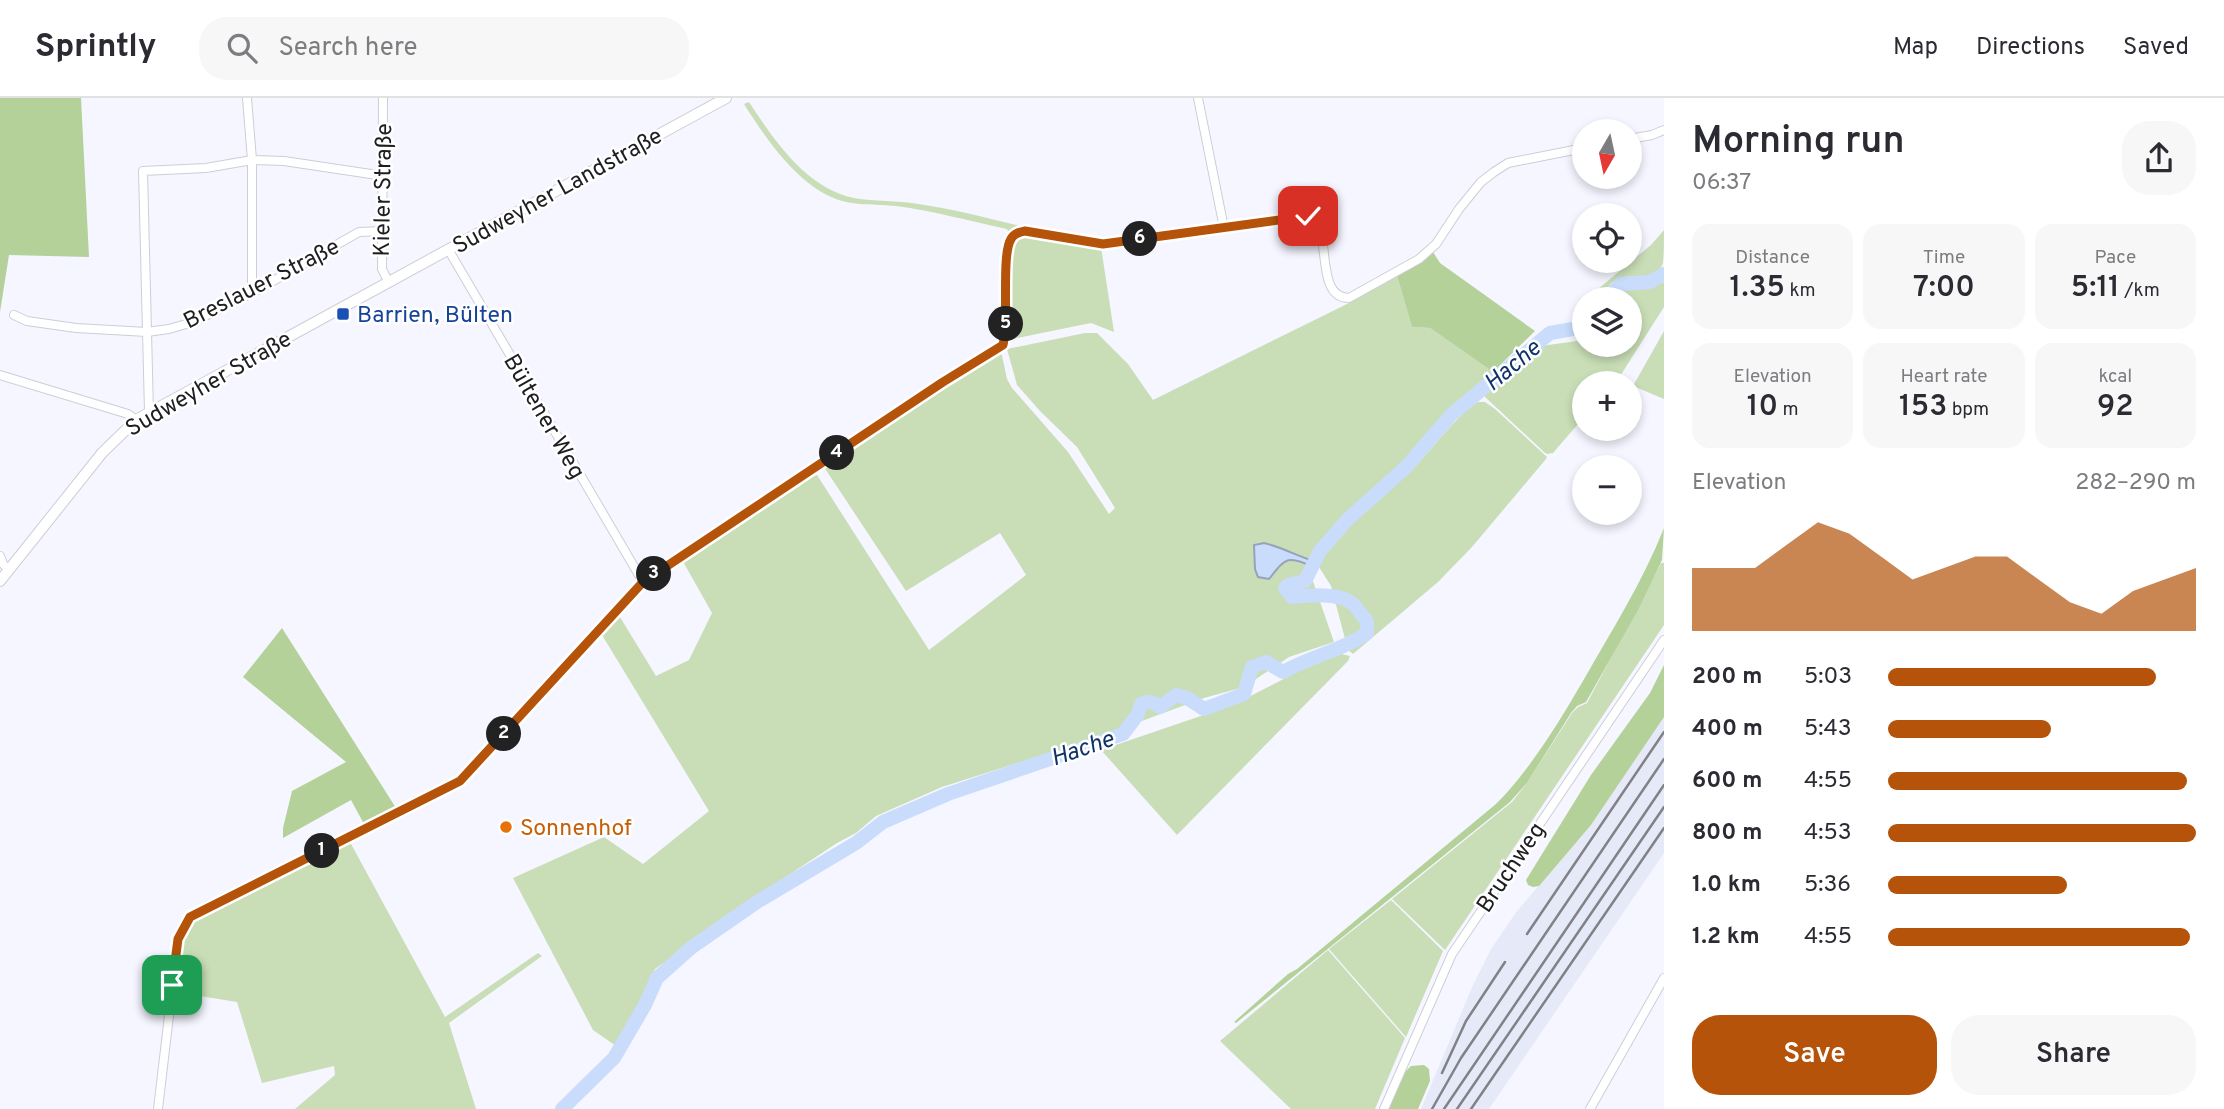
<!DOCTYPE html>
<html lang="en">
<head>
<meta charset="utf-8">
<style>
  :root { --surface:#fff; --page:#f7f7f7; --text:#2b2b33; --muted:#7c7c81; --line:#e1e1e2; --accent:#b45309 }
  body { margin:0; font-family:Overpass,sans-serif; background:var(--page); color:var(--text); height:100vh; display:flex; flex-direction:column; font-size:26px; white-space:nowrap }
  * { box-sizing:border-box; margin:0 }
  p { font-size:23px; color:var(--muted) }
  .icon { flex:none; width:38px; height:38px; fill:none; stroke:currentColor; stroke-width:2; stroke-linecap:round; stroke-linejoin:round }
  .map { position:relative; flex:1; overflow:hidden }
  .sheet { display:flex; flex-direction:column; background:var(--surface); width:560px }
  .sheet>* { flex:none }
  .needle { width:46px; rotate:189deg }
  .fabs { position:absolute; left:1572px; top:21px; display:grid; gap:14px }
  .fabs a { display:grid; place-items:center; width:70px; height:70px; border-radius:50%; background:var(--surface); box-shadow:0 4px 10px #0003; font-size:35px }
  .pin { position:absolute; display:grid; place-items:center; width:60px; height:60px; color:#fff; margin:-30px; border-radius:14px; box-shadow:0 4px 10px #0006 }
  .km { position:absolute; width:35px; height:35px; margin:-18px; border-radius:50%; background:#222; color:#fff; font-size:19px; line-height:35px; text-align:center }
  .round { display:grid; place-items:center; flex:none; width:74px; height:74px; border-radius:28px; background:var(--page) }
  .headline { display:flex; align-items:center; justify-content:space-between; height:119px; padding:0 28px }
  h1 { font-size:38px; font-weight:600; line-height:52px }
  .figures { display:grid; grid-template-columns:repeat(3,1fr); gap:10px; height:119px; padding:7px 28px }
  .figures div { display:grid; align-content:center; border-radius:18px; background:var(--page); text-align:center }
  .figures b { font-size:30px; font-weight:600 }
  .figures small { font-size:19px; font-weight:400 }
  .figures p { font-size:19px }
  .chart { height:196px; padding:14px 28px }
  .chart p { display:flex; justify-content:space-between }
  .chart svg { width:100%; height:126px; margin-top:7px; fill:var(--accent); opacity:.7 }
  .primary-button { display:flex; gap:14px; margin-top:auto; padding:14px 28px }
  .primary-button a { flex:1; height:80px; border-radius:28px; background:var(--accent); color:#fff; font-size:28px; font-weight:600; line-height:80px; text-align:center }
  .primary-button a+a { background:var(--page); color:var(--text) }
  ul { padding:0 28px; list-style:none; font-size:23px }
  li { display:grid; grid-template-columns:112px 84px 1fr; align-items:center; height:52px }
  li i { height:18px; border-radius:9px; background:var(--accent) }
  header { display:flex; align-items:center; gap:42px; box-sizing:border-box; height:98px; padding:0 35px; background:var(--surface); border-bottom:2px solid var(--line) }
  header strong { font-size:33px }
  nav { display:flex; gap:38px; margin-inline-start:auto; font-size:24px }
  .search { width:490px; height:63px; background:var(--page); display:flex; align-items:center; gap:18px; box-sizing:border-box; padding:0 24px; border-radius:28px; color:var(--muted); font-size:26px }
  main { display:flex; flex:1; min-height:0 }
  .map>svg:first-child { display:block }
  .built { fill:#e6e9f8 }
  .green { fill:#c9deb7 }
  .forest { fill:#b4d199 }
  .water { fill:#c9dcfc; stroke:#96a3ba; stroke-width:2 }
  .lines { fill:none; stroke-linecap:round; stroke-linejoin:round }
  .river { stroke:#c9dcfc; stroke-width:14 }
  .street-casing { stroke:#cdced6; stroke-width:10 }
  .secondary-casing { stroke:#cdced6; stroke-width:12 }
  .street { stroke:#fff; stroke-width:8 }
  .secondary { stroke:#fff; stroke-width:10 }
  .rail { stroke:#818187; stroke-width:2.5 }
  .route-casing { stroke:#fff; stroke-width:14 }
  .route { stroke:#b45309; stroke-width:9 }
  .transit-dot { fill:#1a4fb4; stroke:#fff; stroke-width:2.5 }
  .food-dot { fill:#e8710a; stroke:#fff; stroke-width:2.5 }
  .labels { text-anchor:middle; stroke-width:5; stroke-linejoin:round; paint-order:stroke }
  .street-label { font-size:23px; fill:#1e1e21; stroke:#fff }
  .transit-label { font-size:23px; fill:#164399; stroke:#fff; text-anchor:start }
  .food-label { font-size:23px; fill:#c56008; stroke:#fff; text-anchor:start }
  .water-label { font-size:24px; font-style:italic; fill:#0f326d; stroke:#fff }
</style>
</head>
<body>
<header>
<strong>Sprintly</strong>
<div class="search"><svg class="icon" aria-label="search" viewBox="0 0 24 24"><circle cx="10" cy="10" r="6"/><path d="M15 15l6 6"/></svg>Search here</div>
<nav><a>Map</a><a>Directions</a><a>Saved</a></nav>
</header>
<main>
<div class="map">
<svg width="1664" height="1011" viewBox="0 0 1664 1011">
  <rect width="100%" height="100%" fill="#f5f6ff"/>
  <!-- built -->
  <path class="built" d="M 1664,619 L 1664,755 L 1489,1011 L 1421,1011 L 1473,887 L 1491,851 L 1517,813 L 1591,727 Z"/>
  <!-- green -->
  <g class="green">
    <path d="M 749,4 C 774,42 806,90 854,100 C 875,104 897,102 918,106 C 956,111 993,122 1029,130 L 1018,131 L 1009,136 L 1007,131 C 970,123 933,113 896,108 C 878,106 860,108 842,103 C 800,91 766,41 744,6 Z"/>
    <path d="M 1664,132 C 1664,142 1664,156 1663,165 C 1657,184 1634,176 1619,180 C 1610,183 1606,193 1602,201 L 1586,201 L 1651,147 Z"/>
    <path d="M 1028,139 L 1101,149 L 1114,234 L 1091,225 L 1008,242 L 1011,153 L 1017,142 Z"/>
    <path d="M 1397,178 L 1412,229 L 1430,230 L 1493,274 L 1448,312 L 1404,364 L 1345,417 L 1318,449 L 1308,469 L 1334,544 L 1289,559 L 1244,589 L 1204,600 L 1093,641 L 942,689 L 876,718 L 856,735 L 837,745 L 757,798 L 655,871 L 642,904 L 616,948 L 593,932 L 513,780 L 604,739 L 643,766 L 709,713 L 602,537 L 620,519 L 656,578 L 689,562 L 712,515 L 681,460 L 814,375 L 817,377 L 929,552 L 1026,477 L 1000,435 L 906,493 L 824,369 L 1001,253 L 1007,281 L 1012,290 L 1068,354 L 1109,416 L 1115,410 L 1077,349 L 1040,313 L 1017,287 L 1007,251 L 1085,235 L 1097,235 L 1128,266 L 1153,302 L 1347,206 Z"/>
    <path d="M 1664,184 L 1664,209 L 1622,275 L 1613,285 L 1584,285 L 1584,319 L 1553,355 L 1547,356 L 1544,354 L 1484,298 L 1541,248 L 1584,242 L 1584,247 L 1629,247 L 1629,201 L 1616,201 C 1623,186 1640,192 1653,189 C 1655,188 1662,185 1664,184 Z"/>
    <path d="M 1664,233 L 1664,301 L 1633,288 Z"/>
    <path d="M 1477,304 L 1485,304 L 1495,311 L 1547,359 L 1546,361 L 1472,449 L 1438,484 L 1353,556 L 1348,552 L 1331,488 L 1319,469 C 1319,440 1389,395 1410,374 C 1433,351 1451,323 1477,304 Z"/>
    <path d="M 1661,465 L 1664,465 L 1664,527 L 1445,852 L 1392,801 L 1512,704 L 1527,685 L 1572,615 L 1578,609 L 1587,605 Z"/>
    <path d="M 1341,556 L 1350,558 L 1348,563 L 1177,737 L 1101,652 L 1233,607 L 1301,572 Z"/>
    <path d="M 350,744 L 445,919 L 538,855 L 542,858 L 449,925 L 476,1011 L 295,1011 L 335,977 L 334,968 L 262,985 L 237,904 L 175,894 L 181,844 L 194,821 Z"/>
    <path d="M 1391,802 L 1443,853 L 1406,939 L 1329,851 Z"/>
    <path d="M 1328,852 L 1405,940 L 1375,1011 L 1291,1011 L 1220,943 Z"/>
  </g>
  <!-- forest -->
  <g class="forest">
    <path d="M 0,0 L 81,0 L 89,159 L 9,157 L 0,214 Z"/>
    <path d="M 1433,154 L 1440,165 L 1535,233 L 1493,274 L 1430,230 L 1412,229 L 1397,178 Z"/>
    <path d="M 1664,430 L 1662,462 L 1638,512 L 1586,604 L 1577,608 L 1571,615 L 1527,685 L 1510,704 L 1236,925 L 1234,924 L 1288,876 L 1297,871 L 1496,706 C 1530,672 1559,624 1583,583 C 1612,532 1642,485 1664,430 Z"/>
    <path d="M 282,530 L 396,710 L 364,726 L 351,702 L 283,740 L 283,730 L 292,693 L 346,664 L 243,579 Z"/>
    <path d="M 1664,567 L 1664,619 L 1591,727 L 1539,788 L 1533,789 L 1528,787 L 1526,782 L 1591,677 L 1650,595 Z"/>
    <path d="M 1424,967 L 1429,971 L 1430,983 L 1418,1011 L 1387,1011 L 1403,976 L 1411,968 Z"/>
  </g>
  <!-- water -->
  <path class="water" d="M 1264,445 C 1281,449 1295,457 1311,462 L 1320,453 L 1313,469 C 1287,456 1285,461 1269,481 L 1258,479 L 1255,471 L 1254,447 Z"/>
  <g class="lines">
    <!-- river -->
    <g class="river">
      <path d="M 1608,201 L 1620,186 L 1650,184 L 1664,176"/>
      <path d="M 562,1011 L 614,960 L 645,907 L 657,880 L 692,849 L 757,804 L 856,745 L 883,724 L 948,696 L 1123,636 L 1138,616 L 1141,606 C 1148,602 1153,604 1160,609 L 1176,597 L 1187,600 L 1204,611 L 1244,596 L 1252,569 L 1266,564 L 1283,574 C 1311,558 1341,553 1367,535 L 1367,523 C 1360,517 1358,510 1353,506 C 1339,494 1308,497 1292,499 L 1285,490 L 1288,487 L 1305,483 L 1320,453 L 1348,421 L 1406,369 L 1451,317 L 1550,235 L 1584,229"/>
    </g>
    <!-- street casing -->
    <g class="street-casing">
      <g id="street">
        <path d="M 247,0 L 252,62 L 252,195"/>
        <path d="M 383,0 L 382,171 L 388,183"/>
        <path d="M 1198,0 L 1224,130 L 1308,118 C 1311,121 1317,125 1319,130 C 1328,150 1319,200 1349,200 L 1419,161 L 1436,146 L 1459,111 L 1481,84 L 1494,74 L 1508,65 L 1584,50"/>
        <path d="M 1629,41 L 1652,37 L 1664,32"/>
        <path d="M 448,151 L 643,484"/>
        <path d="M 14,217 L 27,223 L 76,230 L 147,234 L 169,231 L 193,224 L 252,195 L 359,134 L 383,133"/>
        <path d="M 0,277 L 128,316 L 136,322"/>
        <path d="M 149,314 L 143,73 L 206,70 L 252,62 L 284,63 L 384,78"/>
        <path d="M 0,458 L 3,466 L 9,472"/>
        <path d="M 158,1011 L 178,841 L 190,819 L 460,683 L 643,484 L 943,284 L 1003,247 C 1009,222 1001,157 1011,141 C 1014,135 1020,134 1025,133 L 1103,146 L 1224,130"/>
        <path d="M 1384,1011 L 1452,856 L 1664,542"/>
        <path d="M 1590,1011 L 1664,880"/>
      </g>
    </g>
    <!-- secondary casing -->
    <g class="secondary-casing">
      <path id="secondary" d="M 0,483 L 102,355 L 136,322 L 726,0"/>
    </g>
    <!-- street -->
    <use href="#street" class="street"/>
    <!-- secondary -->
    <use href="#secondary" class="secondary"/>
    <!-- rail -->
    <g class="rail">
      <path d="M 1527,836 L 1664,634"/>
      <path d="M 1442,975 L 1466,923 L 1505,864"/>
      <path d="M 1432,1011 L 1461,960 L 1664,661"/>
      <path d="M 1444,1011 L 1664,687"/>
      <path d="M 1457,1011 L 1664,709"/>
      <path d="M 1471,1011 L 1664,730"/>
    </g>
  </g>
  <g class="lines">
    <!-- route casing -->
    <g class="route-casing">
      <path id="route" d="M 172,887 L 178,841 L 190,819 L 460,683 L 643,484 L 943,284 L 1003,247 C 1009,222 1001,157 1011,141 C 1014,135 1020,134 1025,133 L 1103,146 L 1308,118"/>
    </g>
    <!-- route -->
    <use href="#route" class="route"/>
  </g>
  <!-- markers -->
  <rect class="transit-dot" x="336" y="209" width="14" height="14" rx="3.5"/>
  <circle class="food-dot" cx="506" cy="729" r="7"/>
  <g class="labels">
    <!-- street labels -->
    <g class="street-label">
      <text transform="translate(382 92) rotate(-89)" y="8">Kieler Straße</text>
      <text transform="translate(557 92) rotate(-29)" y="8">Sudweyher Landstraße</text>
      <text transform="translate(261 185) rotate(-27)" y="8">Breslauer Straße</text>
      <text transform="translate(208 285) rotate(-30)" y="8">Sudweyher Straße</text>
      <text transform="translate(545 318) rotate(60)" y="8">Bültener Weg</text>
      <text transform="translate(1510 769) rotate(-56)" y="8">Bruchweg</text>
    </g>
    <!-- transit labels -->
    <g class="transit-label">
      <text x="357" y="224">Barrien, Bülten</text>
    </g>
    <!-- food labels -->
    <g class="food-label">
      <text x="520" y="737">Sonnenhof</text>
    </g>
    <!-- water labels -->
    <g class="water-label">
      <text transform="translate(1512 267) rotate(-40)" y="8">Hache</text>
      <text transform="translate(1082 650) rotate(-19)" y="8">Hache</text>
    </g>
  </g>
</svg>
<div class="fabs">
<a><svg class="needle" viewBox="-14 -14 28 28"><path d="M0-13l5 13h-10z" fill="#e53935"/><path d="M0 13l5-13h-10z" fill="#7c7c81"/></svg></a>
<a><svg class="icon" aria-label="locate" viewBox="0 0 24 24"><circle cx="12" cy="12" r="6"/><path d="M12 2v4M12 18v4M2 12h4M18 12h4"/></svg></a>
<a><svg class="icon" aria-label="layers" viewBox="0 0 24 24"><path d="M12 4l9 5-9 5-9-5zM3 14l9 5 9-5"/></svg></a>
<a>+</a>
<a>−</a>
</div>
<div class="pin" style="left:172px;top:887px;background:#1e9e55"><svg class="icon" aria-label="arrive" viewBox="0 0 24 24"><path d="M6 21V4h12l-3 4 3 4H6"/></svg></div>
<div class="pin" style="left:1308px;top:118px;background:#d93025"><svg class="icon" aria-label="check" viewBox="0 0 24 24"><path d="M5 12l5 5 9-10"/></svg></div>
<b class="km" style="left:322px;top:753px">1</b>
<b class="km" style="left:504px;top:636px">2</b>
<b class="km" style="left:654px;top:476px">3</b>
<b class="km" style="left:837px;top:355px">4</b>
<b class="km" style="left:1006px;top:226px">5</b>
<b class="km" style="left:1140px;top:141px">6</b>
</div>
<section class="sheet">
<div class="headline"><div><h1>Morning run</h1><p>06:37</p></div><a class="round"><svg class="icon" aria-label="share" viewBox="0 0 24 24"><path d="M12 15V3M7 8l5-5 5 5M5 13v7h14v-7"/></svg></a></div>
<div class="figures">
<div><p>Distance</p><b>1.35<small> km</small></b></div>
<div><p>Time</p><b>7:00</b></div>
<div><p>Pace</p><b>5:11<small> /km</small></b></div>
</div>
<div class="figures">
<div><p>Elevation</p><b>10<small> m</small></b></div>
<div><p>Heart rate</p><b>153<small> bpm</small></b></div>
<div><p>kcal</p><b>92</b></div>
</div>
<div class="chart"><p><span>Elevation</span>282–290 m</p>
<svg viewBox="0 0 160 44" preserveAspectRatio="none"><path d="M0 44V22L10 22L20 22L30 14L40 6L50 10L60 18L70 26L80 22L90 18L100 18L110 26L120 34L130 38L140 30L150 26L160 22V44z"/></svg>
</div>
<ul>
<li><b>200 m</b>5:03<i style="width:87%"></i></li>
<li><b>400 m</b>5:43<i style="width:53%"></i></li>
<li><b>600 m</b>4:55<i style="width:97%"></i></li>
<li><b>800 m</b>4:53<i style="width:100%"></i></li>
<li><b>1.0 km</b>5:36<i style="width:58%"></i></li>
<li><b>1.2 km</b>4:55<i style="width:98%"></i></li>
</ul>
<div class="primary-button"><a>Save</a><a>Share</a></div>
</section>
</main>
</body>
</html>
